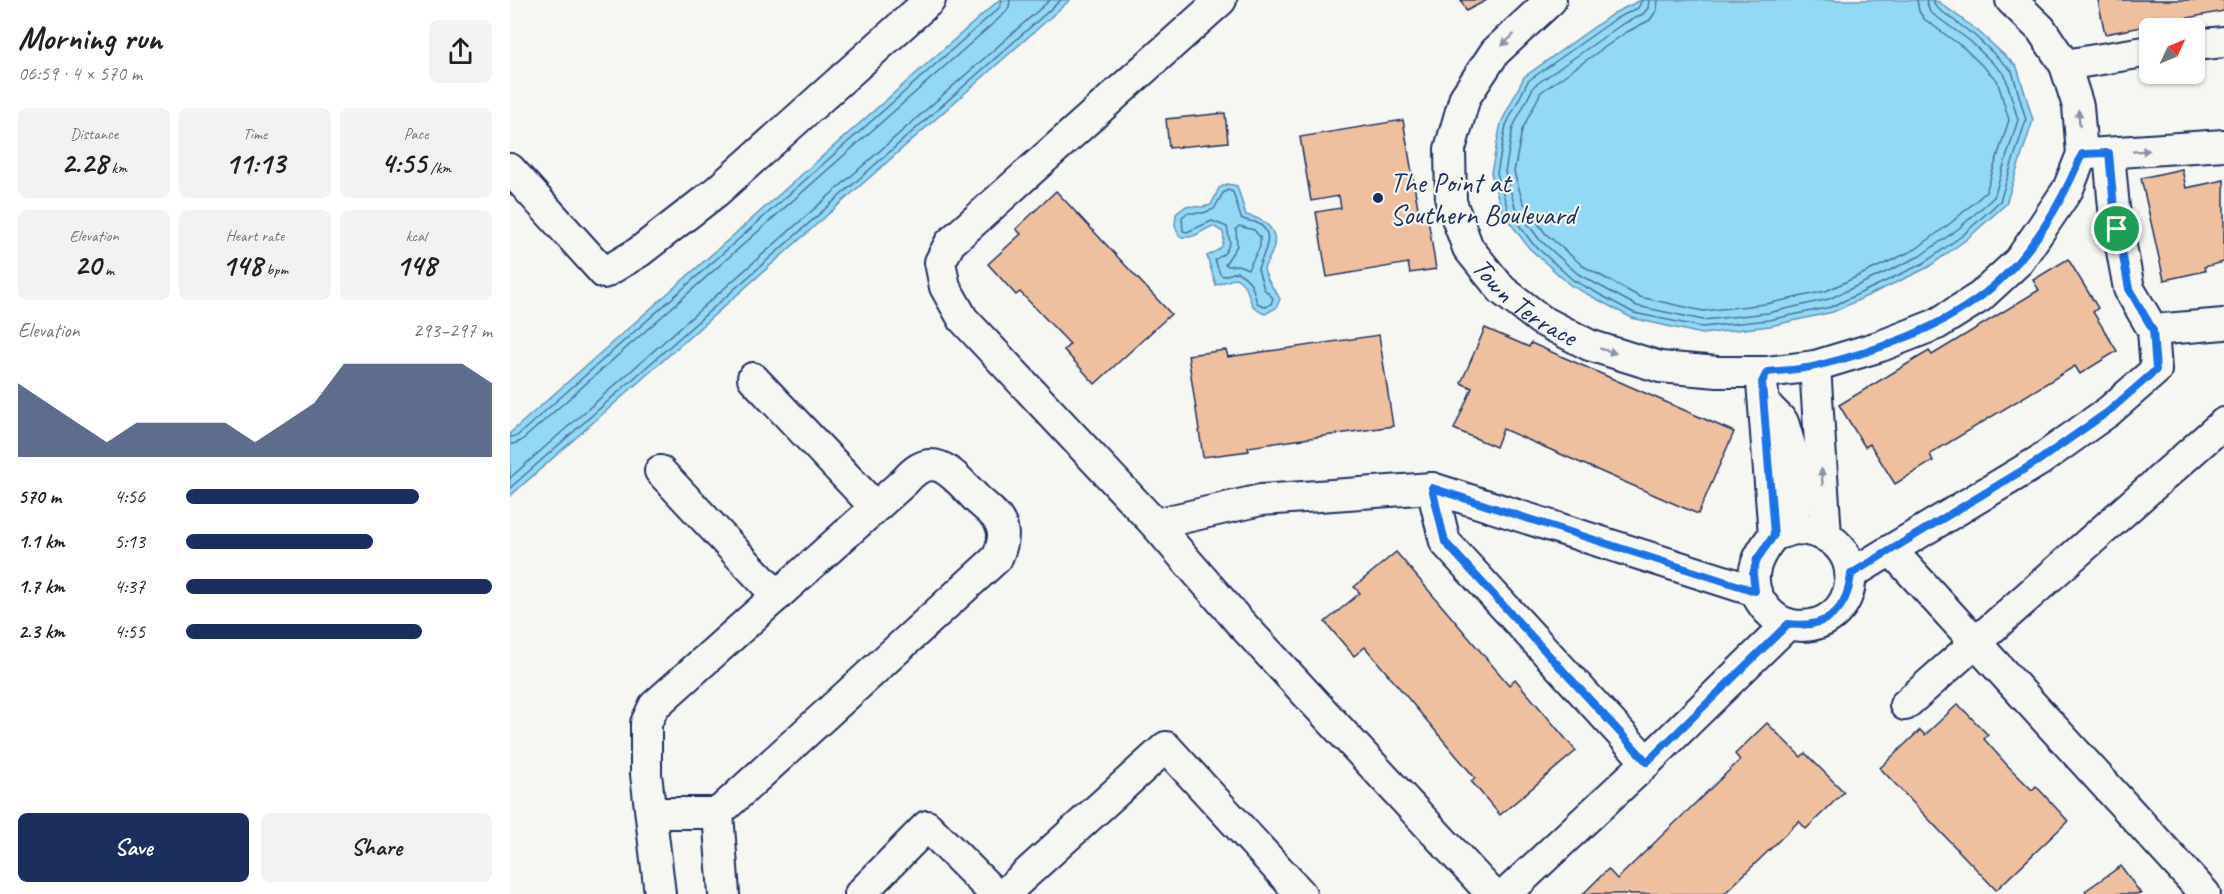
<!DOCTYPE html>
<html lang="en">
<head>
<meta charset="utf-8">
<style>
  :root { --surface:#fff; --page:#f2f2f2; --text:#202124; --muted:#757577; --accent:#1b2f5e }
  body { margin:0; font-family:Caveat,sans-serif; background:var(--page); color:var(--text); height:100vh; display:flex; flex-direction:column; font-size:22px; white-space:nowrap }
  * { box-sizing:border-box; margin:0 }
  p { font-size:20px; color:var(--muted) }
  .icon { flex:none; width:33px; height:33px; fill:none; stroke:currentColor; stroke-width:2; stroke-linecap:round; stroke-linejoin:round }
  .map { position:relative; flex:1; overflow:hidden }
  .drawer { display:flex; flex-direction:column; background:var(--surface); width:510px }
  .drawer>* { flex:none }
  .needle { width:39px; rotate:46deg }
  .fabs { position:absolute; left:1629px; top:18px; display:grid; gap:12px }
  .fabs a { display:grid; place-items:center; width:66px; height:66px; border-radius:9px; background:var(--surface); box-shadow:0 2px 4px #0004; font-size:30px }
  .pin { position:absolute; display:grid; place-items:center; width:51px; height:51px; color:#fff; margin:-26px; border:3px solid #fff; border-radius:50%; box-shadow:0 2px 6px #0007 }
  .round { display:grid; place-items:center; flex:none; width:63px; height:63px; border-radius:9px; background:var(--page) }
  .overview { display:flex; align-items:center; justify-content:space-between; height:102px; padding:0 18px }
  h1 { font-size:33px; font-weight:700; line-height:45px }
  .metrics { display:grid; grid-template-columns:repeat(3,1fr); gap:9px; height:102px; padding:6px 18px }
  .metrics div { display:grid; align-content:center; border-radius:9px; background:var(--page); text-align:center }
  .metrics b { font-size:30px; font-weight:700 }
  .metrics small { font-size:16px; font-weight:400 }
  .metrics p { font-size:16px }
  .chart { height:168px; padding:12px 18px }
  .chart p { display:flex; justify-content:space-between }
  .chart svg { width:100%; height:108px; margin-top:6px; fill:var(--accent); opacity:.7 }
  .primary-button { display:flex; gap:12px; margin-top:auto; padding:12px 18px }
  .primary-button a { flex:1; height:69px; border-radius:9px; background:var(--accent); color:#fff; font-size:24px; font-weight:700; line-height:69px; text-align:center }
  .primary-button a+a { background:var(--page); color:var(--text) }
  ul { padding:0 18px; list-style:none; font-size:20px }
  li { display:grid; grid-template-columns:96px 72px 1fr; align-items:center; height:45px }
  li i { height:15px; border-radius:8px; background:var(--accent) }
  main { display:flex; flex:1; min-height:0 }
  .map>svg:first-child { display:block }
  .water { fill:#93d8f5; stroke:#6394b9; stroke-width:1.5 }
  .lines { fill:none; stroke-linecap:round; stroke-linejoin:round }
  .shore { stroke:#4b739a; stroke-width:1.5 }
  .building { fill:#efc09f; stroke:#1b2f5e; stroke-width:1.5 }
  .minor-casing { stroke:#1b2f5e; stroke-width:34 }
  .minor { stroke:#f6f6f2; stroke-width:30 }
  .oneway { fill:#8892a8 }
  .route-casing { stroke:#fff; stroke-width:12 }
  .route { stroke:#1a73e8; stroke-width:8 }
  .poi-dot { fill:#1b2f5e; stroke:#f6f6f2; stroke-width:2 }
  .labels { text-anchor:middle; stroke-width:4.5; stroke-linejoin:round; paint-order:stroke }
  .poi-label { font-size:28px; fill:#1b2f5e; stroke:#f6f6f2; text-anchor:start }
  .street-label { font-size:28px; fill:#1b2f5e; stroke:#f6f6f2 }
</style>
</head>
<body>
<main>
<section class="drawer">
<div class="overview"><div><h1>Morning run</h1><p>06:59 · 4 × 570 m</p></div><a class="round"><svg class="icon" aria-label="share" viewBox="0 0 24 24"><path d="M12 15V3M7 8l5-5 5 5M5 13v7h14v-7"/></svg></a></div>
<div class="metrics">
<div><p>Distance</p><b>2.28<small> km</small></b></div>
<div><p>Time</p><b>11:13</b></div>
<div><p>Pace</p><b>4:55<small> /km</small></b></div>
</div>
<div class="metrics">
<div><p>Elevation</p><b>20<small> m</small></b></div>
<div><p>Heart rate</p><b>148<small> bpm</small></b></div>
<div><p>kcal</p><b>148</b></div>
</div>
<div class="chart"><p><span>Elevation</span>293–297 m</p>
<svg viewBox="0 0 160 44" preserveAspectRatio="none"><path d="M0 44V14L10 22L20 30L30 38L40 30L50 30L60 30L70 30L80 38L90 30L100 22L110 6L120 6L130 6L140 6L150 6L160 14V44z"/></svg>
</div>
<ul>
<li><b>570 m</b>4:56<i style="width:76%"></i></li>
<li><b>1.1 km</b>5:13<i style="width:61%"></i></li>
<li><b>1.7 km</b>4:37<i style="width:100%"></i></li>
<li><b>2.3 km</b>4:55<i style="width:77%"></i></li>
</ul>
<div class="primary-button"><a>Save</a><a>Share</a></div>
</section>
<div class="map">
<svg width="1714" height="894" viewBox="0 0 1714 894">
  <rect width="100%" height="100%" fill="#f6f6f2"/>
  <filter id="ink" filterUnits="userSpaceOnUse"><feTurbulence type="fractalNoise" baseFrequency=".0167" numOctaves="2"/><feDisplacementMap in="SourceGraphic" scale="12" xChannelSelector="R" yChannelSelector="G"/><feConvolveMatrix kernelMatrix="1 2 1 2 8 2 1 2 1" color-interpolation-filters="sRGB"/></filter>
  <g filter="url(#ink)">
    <!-- water -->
    <g class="water">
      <path d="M 489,0 L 560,0 L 0,496 L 0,433 Z"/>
      <path d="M 1131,0 L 1422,0 L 1429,2 L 1468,31 L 1507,67 L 1523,120 L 1496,204 L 1457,239 L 1417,268 L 1323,312 L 1260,326 L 1192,334 L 1122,318 L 1060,285 L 1019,248 L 992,212 L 981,173 L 991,123 L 1014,77 L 1104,13 Z"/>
      <path d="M 717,184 L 727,186 L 736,215 C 754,218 771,231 762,252 C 760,258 756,263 754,269 C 757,284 764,287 770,299 L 766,308 L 755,314 C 731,304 747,292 726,278 L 706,285 L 697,256 C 710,249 716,248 713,232 L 703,226 C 690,231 683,241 669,236 L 665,225 L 666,214 L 676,206 L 692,207 L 701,205 L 709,188 Z"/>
    </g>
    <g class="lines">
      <!-- shore -->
      <g class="shore">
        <path d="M 1132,0 L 1128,8 L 1107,18 L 1018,81 L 996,125 L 987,173 L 998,210 L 1023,244 L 1063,280 L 1124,313 L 1192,327 L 1259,320 L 1321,307 L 1414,263 L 1453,235 L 1490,201 L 1516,120 L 1502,71 L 1465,36 L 1426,7 L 1423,0"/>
        <path d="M 1139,0 L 1138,8 L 1133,14 L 1111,25 L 1024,86 L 1003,127 L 995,172 L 1005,207 L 1029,239 L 1068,274 L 1127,306 L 1193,320 L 1258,313 L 1319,299 L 1410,256 L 1448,229 L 1484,197 L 1508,120 L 1495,75 L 1460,41 L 1420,12 L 1416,0"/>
        <path d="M 1148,0 L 1147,10 L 1140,20 L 1115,33 L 1031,92 L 1012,130 L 1004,172 L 1013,202 L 1035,233 L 1073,266 L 1130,297 L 1193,311 L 1256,304 L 1316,291 L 1406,249 L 1442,222 L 1476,192 L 1499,120 L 1487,80 L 1454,48 L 1414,19 L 1409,11 L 1407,0"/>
        <path d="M 718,190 L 723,192 L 731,218 C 736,221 740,221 745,222 C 769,232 752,255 748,269 L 754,289 L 763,298 L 761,304 L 756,307 L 747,303 C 742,288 744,281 727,272 L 713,276 L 710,274 L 705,260 L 715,253 L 720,243 L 717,227 L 702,221 L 677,232 L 673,231 L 672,217 L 677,213 L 693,213 L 704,209 L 713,193 Z"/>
        <path d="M 729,226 L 744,230 L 750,237 L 750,247 L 738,269 L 728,265 L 718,266 L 715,264 L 727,246 L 726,229 Z"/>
        <path d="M 0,437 L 7,436 L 490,7 L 492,0"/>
        <path d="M 0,445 L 11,441 L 495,13 L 499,7 L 500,0"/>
        <path d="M 0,478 L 540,0"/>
        <path d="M 0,488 L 551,0"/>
      </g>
    </g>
    <!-- building -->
    <g class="building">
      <path d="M 951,0 L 977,0 L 956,11 Z"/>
      <path d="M 1588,0 L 1714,0 L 1714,11 L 1595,34 Z"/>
      <path d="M 715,113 L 718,142 L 659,148 L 656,119 Z"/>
      <path d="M 893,120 L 909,214 L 917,213 L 926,269 L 900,273 L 898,263 L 817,277 L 806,212 L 831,208 L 829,196 L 801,201 L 790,137 Z"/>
      <path d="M 1672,169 L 1676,188 L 1714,180 L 1714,262 L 1694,267 L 1695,271 L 1654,280 L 1631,178 Z"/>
      <path d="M 546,191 L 661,314 L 585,384 L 554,350 L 560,344 L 510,292 L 506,295 L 478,264 L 511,234 L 506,229 Z"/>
      <path d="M 1558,259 L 1588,308 L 1583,312 L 1607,351 L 1570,374 L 1565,366 L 1420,454 L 1423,461 L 1385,484 L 1360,444 L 1355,447 L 1329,405 L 1419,351 L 1422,355 L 1529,290 L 1523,280 Z"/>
      <path d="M 975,328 L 1019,347 L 1021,343 L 1224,432 L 1188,514 L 993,429 L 986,447 L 944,429 L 962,388 L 951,383 Z"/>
      <path d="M 869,335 L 883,426 L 738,447 L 739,451 L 693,457 L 678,355 L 716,350 L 718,357 Z"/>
      <path d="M 886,552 L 999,685 L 1005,679 L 1066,751 L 990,815 L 961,781 L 965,778 L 855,647 L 844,656 L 815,622 L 850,593 L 844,587 Z"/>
      <path d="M 1448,704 L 1478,735 L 1474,739 L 1497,765 L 1522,790 L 1526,786 L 1558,821 L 1486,890 L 1370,768 L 1410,730 L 1415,735 Z"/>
      <path d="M 1257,723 L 1291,757 L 1295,753 L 1334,792 L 1296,829 L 1289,821 L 1214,894 L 1073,894 L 1098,869 L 1107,879 L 1230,760 L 1225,754 Z"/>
      <path d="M 1611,866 L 1631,894 L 1577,894 L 1575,891 Z"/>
    </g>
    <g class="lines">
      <!-- minor casing -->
      <g class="minor-casing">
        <g id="minor">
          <path d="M 711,0 L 440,243 L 430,262 L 435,287 L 453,319 L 645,524 L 751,500 L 922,488 L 1245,591"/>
          <path id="s1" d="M 1041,0 L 985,52 L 955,97 L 940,149 L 941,202 L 958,248 L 992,290 L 1031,320 L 1079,345 L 1150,367 L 1208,372 L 1257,372 L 1305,366 L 1371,346 L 1427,324 L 1470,297 L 1509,261 L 1533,226 L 1558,189 L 1572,154 L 1568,106 L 1555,65 L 1531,29 L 1501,0"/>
          <path d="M 1684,45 L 1714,42"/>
          <path d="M 1555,65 L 1640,51"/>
          <path d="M 1578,154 L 1714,145"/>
          <path d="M 0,169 L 94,273 L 129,252 L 206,192 L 420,0"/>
          <path d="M 1643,330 L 1714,324"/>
          <path d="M 1305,366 L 1316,536"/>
          <path d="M 1257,372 L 1252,382 L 1264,535"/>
          <path d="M 243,378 L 365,507"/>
          <path d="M 1258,407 L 1273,422 L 1284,459 L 1285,529"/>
          <path d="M 150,471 L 267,596"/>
          <path d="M 922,488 L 935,542 L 1137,762 L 996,894"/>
          <path d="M 645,524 L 727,619 L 982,894"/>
          <path d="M 1285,529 C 1368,532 1350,636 1282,625 C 1267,622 1255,610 1248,597 C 1237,574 1249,553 1264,535 Z"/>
          <path d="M 1381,550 L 1695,894"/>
          <path d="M 1341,574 L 1529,461 L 1599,411 L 1646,370 L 1643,330 L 1619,289 L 1604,208 L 1599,153"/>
          <path d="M 1395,705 L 1714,423"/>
          <path d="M 1137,762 L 1278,624"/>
          <path d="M 141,813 L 208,813"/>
          <path d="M 150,894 L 136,774 L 136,723 L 144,706 L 395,481 C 424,446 444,476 467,499 C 474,506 486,514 490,523 C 496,534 492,547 487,558 L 208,813 L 214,894"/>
          <path d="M 350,894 L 417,826 L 485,894"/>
          <path d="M 494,894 L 656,747 L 791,894"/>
        </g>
      </g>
      <!-- minor -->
      <use href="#minor" class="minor"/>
    </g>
    <!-- one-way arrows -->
    <defs><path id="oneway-solid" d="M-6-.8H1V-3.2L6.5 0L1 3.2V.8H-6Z" transform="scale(1.5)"/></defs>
    <g class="oneway">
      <use href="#oneway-solid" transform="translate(998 40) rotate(136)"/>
      <use href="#oneway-solid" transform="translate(1569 118) rotate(-95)"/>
      <use href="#oneway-solid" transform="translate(1631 151) rotate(-4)"/>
      <use href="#oneway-solid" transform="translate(1098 351) rotate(17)"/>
      <use href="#oneway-solid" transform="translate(1312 477) rotate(-94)"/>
    </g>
  </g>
  <g class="lines" filter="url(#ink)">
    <!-- route casing -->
    <g class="route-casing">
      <path id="route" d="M 1599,153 L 1604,208 L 1619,289 L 1643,330 L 1646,370 L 1599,411 L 1528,461 L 1341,574 C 1337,612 1316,629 1278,624 L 1137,762 L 935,542 L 922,488 L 1245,591 L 1243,574 L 1247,559 L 1264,535 L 1252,382 L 1257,372 C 1273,370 1291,370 1306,366 C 1363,352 1423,332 1470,297 C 1517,262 1550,207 1572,154 Z"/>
    </g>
    <!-- route -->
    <use href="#route" class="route"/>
  </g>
  <!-- markers -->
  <circle class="poi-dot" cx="868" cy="198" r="6"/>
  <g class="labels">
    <!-- poi labels -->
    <g class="poi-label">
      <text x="880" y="192">The Point at<tspan x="880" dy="32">Southern Boulevard</tspan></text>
    </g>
    <!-- street labels -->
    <g class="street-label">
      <text dy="10" stroke="none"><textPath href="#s1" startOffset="366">Town Terrace</textPath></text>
    </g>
  </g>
</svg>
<div class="fabs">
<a><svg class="needle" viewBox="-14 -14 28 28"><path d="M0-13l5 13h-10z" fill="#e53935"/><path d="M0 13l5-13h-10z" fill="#757577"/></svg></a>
</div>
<div class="pin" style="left:1607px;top:229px;background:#1e9e55"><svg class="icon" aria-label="arrive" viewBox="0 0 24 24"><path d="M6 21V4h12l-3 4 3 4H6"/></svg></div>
</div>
</main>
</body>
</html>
